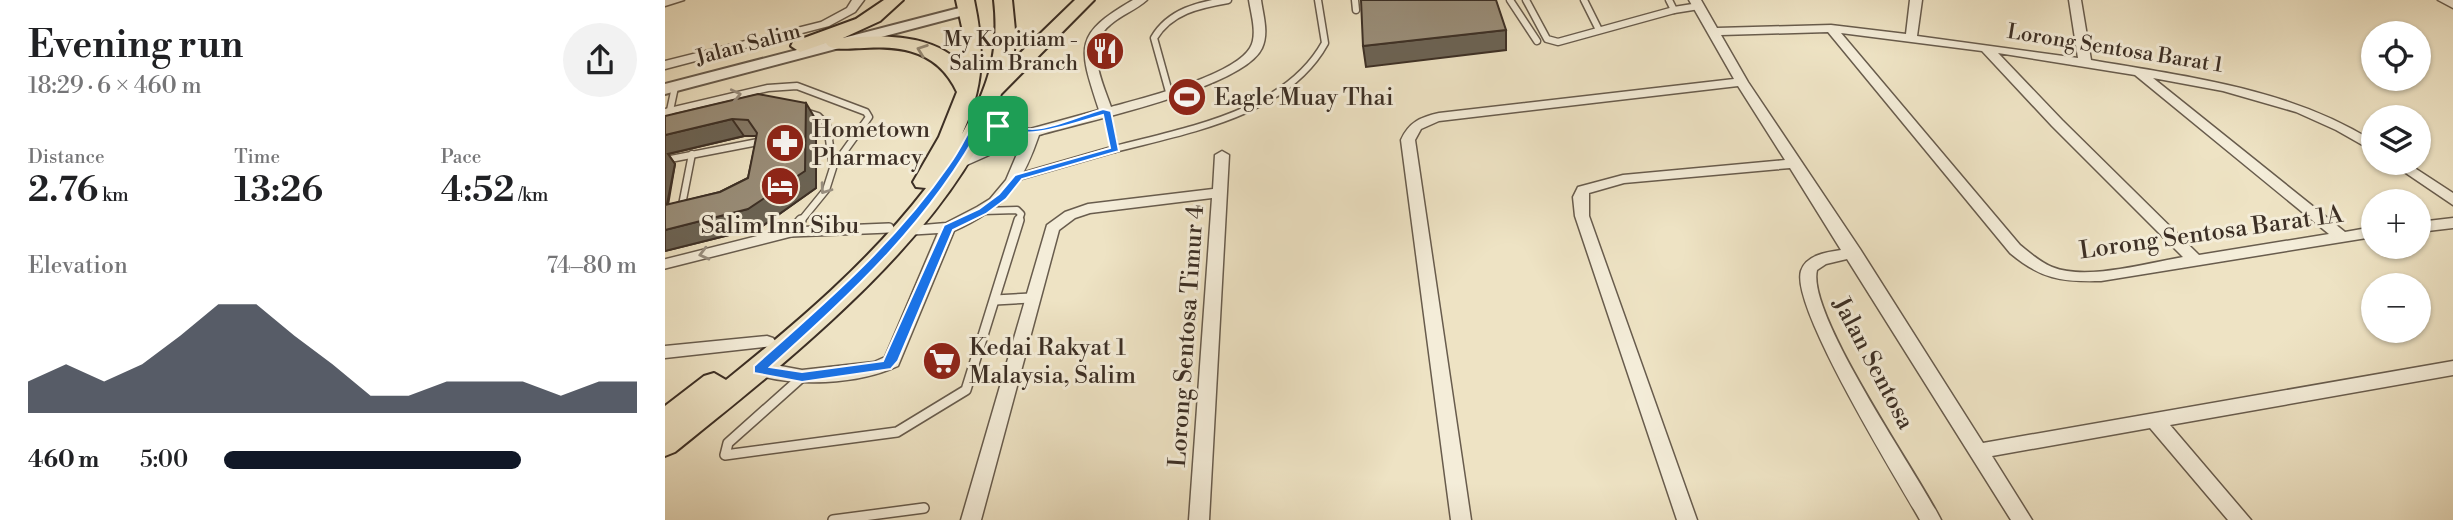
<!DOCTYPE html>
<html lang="en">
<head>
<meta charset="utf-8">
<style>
  :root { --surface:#fff; --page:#f2f2f2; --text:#202124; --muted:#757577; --accent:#111827 }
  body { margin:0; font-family:"Libre Bodoni",serif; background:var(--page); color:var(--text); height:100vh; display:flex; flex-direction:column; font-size:26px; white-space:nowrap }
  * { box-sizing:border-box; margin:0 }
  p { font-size:23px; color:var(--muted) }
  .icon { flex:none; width:38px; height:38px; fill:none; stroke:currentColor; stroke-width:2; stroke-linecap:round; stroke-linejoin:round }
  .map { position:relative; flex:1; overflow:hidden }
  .sheet { display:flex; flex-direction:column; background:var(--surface); width:665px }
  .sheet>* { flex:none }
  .fabs { position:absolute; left:1696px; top:21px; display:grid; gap:14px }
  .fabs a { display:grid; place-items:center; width:70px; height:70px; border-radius:50%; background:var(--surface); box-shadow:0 2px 5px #0004; font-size:35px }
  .pin { position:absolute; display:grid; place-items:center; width:60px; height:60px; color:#fff; margin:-30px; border-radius:14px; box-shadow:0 4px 10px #0006 }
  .round { display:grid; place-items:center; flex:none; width:74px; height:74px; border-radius:37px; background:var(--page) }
  .headline { display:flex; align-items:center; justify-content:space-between; height:119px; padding:0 28px }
  h1 { font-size:38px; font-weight:600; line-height:52px }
  .figures { display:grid; grid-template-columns:repeat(3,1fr); gap:10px; height:119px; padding:7px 28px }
  .figures div { display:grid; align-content:center }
  .figures b { font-size:35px; font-weight:600 }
  .figures small { font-size:19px; font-weight:400 }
  .figures p { font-size:19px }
  .chart { height:196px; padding:14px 28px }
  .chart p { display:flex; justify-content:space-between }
  .chart svg { width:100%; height:126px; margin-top:7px; fill:var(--accent); opacity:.7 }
  ul { padding:0 28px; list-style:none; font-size:23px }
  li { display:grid; grid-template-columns:112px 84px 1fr; align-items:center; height:52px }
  li i { height:18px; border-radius:9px; background:var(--accent) }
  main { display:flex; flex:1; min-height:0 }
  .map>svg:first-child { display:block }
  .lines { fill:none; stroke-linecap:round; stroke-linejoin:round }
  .service-far1-casing { stroke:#685c4d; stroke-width:9 }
  .service-casing { stroke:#685c4d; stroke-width:12 }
  .minor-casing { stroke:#685c4d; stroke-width:3 }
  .tertiary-casing { stroke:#685c4d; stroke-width:4 }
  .primary-casing { stroke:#3c2f25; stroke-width:4 }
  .service-far1 { stroke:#f4edd9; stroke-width:6 }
  .service { stroke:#f4edd9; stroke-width:9 }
  .minor { fill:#f4edd9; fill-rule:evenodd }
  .tertiary { fill:#f4edd9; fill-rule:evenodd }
  .primary { fill:#eee3c4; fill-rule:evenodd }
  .wall { fill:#847967; stroke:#3c2f25; stroke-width:2; fill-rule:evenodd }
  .shaded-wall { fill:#6b6354; stroke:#3c2f25; stroke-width:2 }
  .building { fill:#998d78; stroke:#3c2f25; stroke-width:2 }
  .oneway { stroke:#958974 }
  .oneway2 { stroke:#988e7f }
  .route { fill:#1a73e8; stroke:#fff; stroke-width:2; fill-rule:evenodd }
  .labels { text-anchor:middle; stroke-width:6; stroke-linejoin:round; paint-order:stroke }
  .far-poi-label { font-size:21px; fill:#3c2f25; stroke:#f4edd9; text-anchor:end }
  .far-street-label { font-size:21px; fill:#3c2f25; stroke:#f4edd9 }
  .poi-label { font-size:24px; fill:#3c2f25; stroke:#f4edd9; text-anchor:start }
  .street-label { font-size:24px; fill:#3c2f25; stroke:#f4edd9 }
</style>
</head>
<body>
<main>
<section class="sheet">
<div class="headline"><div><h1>Evening run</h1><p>18:29 · 6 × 460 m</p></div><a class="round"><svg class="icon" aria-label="share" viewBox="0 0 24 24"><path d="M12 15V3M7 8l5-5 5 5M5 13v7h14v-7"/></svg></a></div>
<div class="figures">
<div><p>Distance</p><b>2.76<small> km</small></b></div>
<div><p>Time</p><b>13:26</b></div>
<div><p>Pace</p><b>4:52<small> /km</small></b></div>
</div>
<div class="chart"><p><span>Elevation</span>74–80 m</p>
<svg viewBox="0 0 160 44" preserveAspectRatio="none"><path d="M0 44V33L10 27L20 33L30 27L40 17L50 6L60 6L70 17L80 27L90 38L100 38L110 33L120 33L130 33L140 38L150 33L160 33V44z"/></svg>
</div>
<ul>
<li><b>460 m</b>5:00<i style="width:72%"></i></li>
</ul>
</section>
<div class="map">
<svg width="1788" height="520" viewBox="0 0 1788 520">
  <rect width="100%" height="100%" fill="#eee3c4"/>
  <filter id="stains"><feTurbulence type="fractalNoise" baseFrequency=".00286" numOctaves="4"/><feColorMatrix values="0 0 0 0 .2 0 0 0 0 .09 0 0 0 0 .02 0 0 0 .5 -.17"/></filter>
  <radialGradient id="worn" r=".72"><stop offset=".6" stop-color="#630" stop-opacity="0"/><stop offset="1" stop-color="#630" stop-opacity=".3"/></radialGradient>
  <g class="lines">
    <!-- service-far1 casing -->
    <g class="service-far1-casing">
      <g id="service-far1">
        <path d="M 690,0 L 691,10"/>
        <path d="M 845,0 L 872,41"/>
        <path d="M 861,0 L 882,39 L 893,42 L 1009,10 L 1004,0"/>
        <path d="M 919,0 L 934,30"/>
        <path d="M 1009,10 L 1034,6"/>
        <path d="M 504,92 L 489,38 C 505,11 534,5 563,0"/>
        <path d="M 441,111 L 450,149 C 522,130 621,114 660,43 L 653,0"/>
        <path d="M 0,112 L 103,88 L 132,86 L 201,112 L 204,117 L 171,163"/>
        <path d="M 4,115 L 10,87"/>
        <path d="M 0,160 L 93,142 L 97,148"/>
        <path d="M 353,177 L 450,149"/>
        <path d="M 16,210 L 27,154"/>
        <path d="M 318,211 L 352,210 L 356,214 L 353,222"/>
        <path d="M 135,222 L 161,190 L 168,168 L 162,125 L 153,116 L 137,111"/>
      </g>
    </g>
    <!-- service casing -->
    <g class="service-casing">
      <g id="service">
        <path d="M 126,232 L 136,220"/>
        <path d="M 0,264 L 126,232 L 224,228"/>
        <path d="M 330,300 L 366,298"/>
        <path d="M 137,377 L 63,443 L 60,455 L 232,432 L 301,390 L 354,220"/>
        <path d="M 168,520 L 259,508"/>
      </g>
    </g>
    <!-- minor casing -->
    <g class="minor-casing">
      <g id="minor">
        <path d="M 0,0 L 19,0 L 0,6 Z"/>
        <path d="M 187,0 L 199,0 L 190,12 L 164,26 L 0,69 L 0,61 L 156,22 L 182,8 Z"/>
        <path d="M 468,0 L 482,0 C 471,10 456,15 445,25 C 419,46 437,81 446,107 C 478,98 568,76 585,48 C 593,35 586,14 584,0 L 596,0 C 598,15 604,33 597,48 C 579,88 418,122 374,135 C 356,187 340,208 289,231 L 233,366 C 192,385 131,387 88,374 L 85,369 L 88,364 L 94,362 L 137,370 L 209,362 L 220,357 L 273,233 L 240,235 L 232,230 L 235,227 L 281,223 L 312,207 L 325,199 L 341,180 L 358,140 L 295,168 L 285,168 L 283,165 L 285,162 L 350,134 L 328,129 L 312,119 L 312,113 L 322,113 L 337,123 L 365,129 L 434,110 C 414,48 407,35 468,0 Z"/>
        <path d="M 1024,0 L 1036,0 L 1052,28 L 1166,25 L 1241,34 L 1245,0 L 1257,0 L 1252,36 L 1413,58 L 1404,0 L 1416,0 L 1426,60 C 1523,77 1623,88 1708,141 L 1708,151 L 1671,130 L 1631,112 L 1558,91 L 1488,78 L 1680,232 L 1708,227 L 1708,237 L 1436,281 C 1396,282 1376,279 1345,253 L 1163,32 L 1056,35 L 1083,82 L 1195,249 L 1318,443 L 1788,361 L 1788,375 L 1505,425 L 1586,520 L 1563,520 L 1485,428 L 1327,456 L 1367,520 L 1346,520 L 1182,259 L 1161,264 L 1152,270 C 1141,314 1253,473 1276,520 L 1255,520 C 1233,481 1125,307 1136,271 C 1141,255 1162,252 1176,250 L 1125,168 L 959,183 L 924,193 L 924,216 L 1032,520 L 1012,520 L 910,216 L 908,197 L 913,187 L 958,175 L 1120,160 L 1073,86 L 774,121 L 756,129 L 750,140 L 806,520 L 786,520 L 736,140 C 744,122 756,117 774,113 L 1069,79 ZM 1176,33 L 1317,51 L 1387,126 L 1518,257 C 1483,263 1421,281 1387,267 C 1375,262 1365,253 1355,245 ZM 1333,53 L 1470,75 L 1664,234 L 1534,255 L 1397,120 Z"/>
        <path d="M 1773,0 L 1788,0 L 1788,8 Z"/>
        <path d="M 557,151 L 564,155 L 544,520 L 524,520 L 547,198 L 425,213 L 410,218 L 394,230 L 316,520 L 296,520 L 382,225 L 400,212 L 423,204 L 548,189 L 550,155 Z"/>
        <path d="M 1726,163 L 1742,163 L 1788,193 L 1788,205 Z"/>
        <path d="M 1788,218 L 1788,228 L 1754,232 L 1754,222 Z"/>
        <path d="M 102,336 L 108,338 L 111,342 L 108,346 L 0,358 L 0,346 Z"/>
      </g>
    </g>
    <!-- tertiary casing -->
    <g class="tertiary-casing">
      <path id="tertiary" d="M 302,6 L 307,7 L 307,13 L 0,94 L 0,84 Z"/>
    </g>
    <!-- primary casing -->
    <g class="primary-casing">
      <path id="primary" d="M 219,0 L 238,0 L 215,21 L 178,38 C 217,35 268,33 297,65 L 297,27 L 291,0 L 309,0 C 320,52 319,86 297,134 C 323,88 335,52 329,0 L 347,0 L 351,40 L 347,61 L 410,0 L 429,0 L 336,94 C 292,230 119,364 10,452 L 0,456 L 0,406 L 39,376 L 49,373 L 61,380 C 133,322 204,262 261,188 L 251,187 L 248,182 L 274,137 L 292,92 C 258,19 171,63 161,43 L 135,52 L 126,46 L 128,42 L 191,19 Z"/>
    </g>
    <!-- service-far1 -->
    <use href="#service-far1" class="service-far1"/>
    <!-- service -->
    <use href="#service" class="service"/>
    <!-- minor -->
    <use href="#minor" class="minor"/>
    <!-- tertiary -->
    <use href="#tertiary" class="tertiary"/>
    <!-- primary -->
    <use href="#primary" class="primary"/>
  </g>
  <!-- wall -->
  <path class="wall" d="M 0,116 L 151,120 L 151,188 L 96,227 L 0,251 ZM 79,136 L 92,136 L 83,178 L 55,192 L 3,205 L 10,164 L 3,154 Z"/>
  <!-- shaded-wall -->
  <g class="shaded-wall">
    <path d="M 841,30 L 841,50 L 701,67 L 698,46 Z"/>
    <path d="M 141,103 L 151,120 L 151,188 L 96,227 L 0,251 L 0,230 L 83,209 Z"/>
    <path d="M 67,119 L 79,136 L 3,154 L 10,164 L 0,214 L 0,135 Z"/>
  </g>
  <!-- building -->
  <g class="building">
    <path d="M 696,0 L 831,0 L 841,30 L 698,46 Z"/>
    <path d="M 93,94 L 141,103 L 140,171 L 83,209 L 0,230 L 0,205 L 55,192 L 83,178 L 92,133 L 83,120 L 67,119 L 0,135 L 0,116 Z"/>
  </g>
  <!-- one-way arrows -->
  <defs><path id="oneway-chevron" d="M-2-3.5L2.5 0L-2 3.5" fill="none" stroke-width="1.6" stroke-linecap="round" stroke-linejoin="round" transform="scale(1.75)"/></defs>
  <use class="oneway" href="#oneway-chevron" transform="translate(257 50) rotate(-160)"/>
  <g class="oneway2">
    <use href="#oneway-chevron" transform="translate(71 95) rotate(-13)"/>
    <use href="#oneway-chevron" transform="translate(160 189) rotate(126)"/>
    <use href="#oneway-chevron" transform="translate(39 254) rotate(166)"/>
  </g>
  <!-- route -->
  <path class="route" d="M 438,109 L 446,111 L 454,151 L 357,179 L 341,199 L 321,214 L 288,230 L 233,361 L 226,369 L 137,382 L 89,373 L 89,366 C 160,303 230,243 284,165 C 296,149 303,131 314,114 C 325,113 348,129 367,129 C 389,128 417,115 438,109 ZM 438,115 L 445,148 L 350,175 L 334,194 L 314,209 L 279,225 L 218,361 L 137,372 L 105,367 C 189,291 265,222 319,121 C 357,145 398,126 438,115 Z"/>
  <!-- icons -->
  <defs>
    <g id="restaurant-disc" transform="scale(2.0125)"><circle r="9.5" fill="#8f2418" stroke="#f4edd9"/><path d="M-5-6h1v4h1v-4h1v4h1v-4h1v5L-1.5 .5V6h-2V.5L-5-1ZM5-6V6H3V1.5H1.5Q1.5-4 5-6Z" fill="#fff"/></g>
    <g id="stadium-disc" transform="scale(2.0125)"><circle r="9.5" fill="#8f2418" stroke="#f4edd9"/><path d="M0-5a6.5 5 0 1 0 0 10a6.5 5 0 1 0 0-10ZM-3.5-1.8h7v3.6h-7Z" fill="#fff"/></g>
    <g id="pharmacy-disc" transform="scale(2.0125)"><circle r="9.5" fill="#8f2418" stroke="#f4edd9"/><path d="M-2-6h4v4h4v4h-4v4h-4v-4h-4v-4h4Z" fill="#fff"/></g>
    <g id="hotel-disc" transform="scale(2.0125)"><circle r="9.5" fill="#8f2418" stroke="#f4edd9"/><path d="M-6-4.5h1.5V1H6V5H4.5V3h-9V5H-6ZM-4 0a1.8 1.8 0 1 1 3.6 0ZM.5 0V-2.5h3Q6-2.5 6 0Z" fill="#fff"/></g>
    <g id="supermarket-disc" transform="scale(2.0125)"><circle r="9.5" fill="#8f2418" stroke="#f4edd9"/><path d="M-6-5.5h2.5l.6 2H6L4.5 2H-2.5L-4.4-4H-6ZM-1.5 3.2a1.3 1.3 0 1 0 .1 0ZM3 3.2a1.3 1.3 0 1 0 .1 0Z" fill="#fff"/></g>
  </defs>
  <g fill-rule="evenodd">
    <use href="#restaurant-disc" x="440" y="51"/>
    <use href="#stadium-disc" x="522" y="97"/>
    <use href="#pharmacy-disc" x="120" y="143"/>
    <use href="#hotel-disc" x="115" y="186"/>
    <use href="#supermarket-disc" x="277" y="361"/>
  </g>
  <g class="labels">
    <!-- far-poi labels -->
    <g class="far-poi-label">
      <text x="413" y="46">My Kopitiam -<tspan x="413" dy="24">Salim Branch</tspan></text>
    </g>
    <!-- far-street labels -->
    <g class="far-street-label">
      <text transform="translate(83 44) rotate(-15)" y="7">Jalan Salim</text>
      <text transform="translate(1450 48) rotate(9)" y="7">Lorong Sentosa Barat 1</text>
    </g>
    <!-- poi labels -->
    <g class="poi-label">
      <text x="549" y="105">Eagle Muay Thai</text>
      <text x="147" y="137">Hometown<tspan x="147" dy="28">Pharmacy</tspan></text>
      <text x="115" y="233" text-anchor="middle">Salim Inn Sibu</text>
      <text x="304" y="355">Kedai Rakyat 1<tspan x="304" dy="28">Malaysia, Salim</tspan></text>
    </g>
    <!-- street labels -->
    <g class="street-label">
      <text transform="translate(1546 232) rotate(-8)" y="8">Lorong Sentosa Barat 1A</text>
      <text transform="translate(521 336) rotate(-86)" y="8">Lorong Sentosa Timur 4</text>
      <text transform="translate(1209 363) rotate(62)" y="8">Jalan Sentosa</text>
    </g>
  </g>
  <rect width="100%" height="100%" filter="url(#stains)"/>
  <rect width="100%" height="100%" fill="url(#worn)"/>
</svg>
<div class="fabs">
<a><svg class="icon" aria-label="locate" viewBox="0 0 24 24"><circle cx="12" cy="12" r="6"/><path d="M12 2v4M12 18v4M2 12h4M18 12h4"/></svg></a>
<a><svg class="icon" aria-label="layers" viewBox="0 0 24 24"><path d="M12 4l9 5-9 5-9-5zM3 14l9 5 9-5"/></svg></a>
<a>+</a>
<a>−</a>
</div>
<div class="pin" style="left:333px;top:126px;background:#1e9e55"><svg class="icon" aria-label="arrive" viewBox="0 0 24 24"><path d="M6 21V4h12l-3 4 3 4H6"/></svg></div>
</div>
</main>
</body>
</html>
